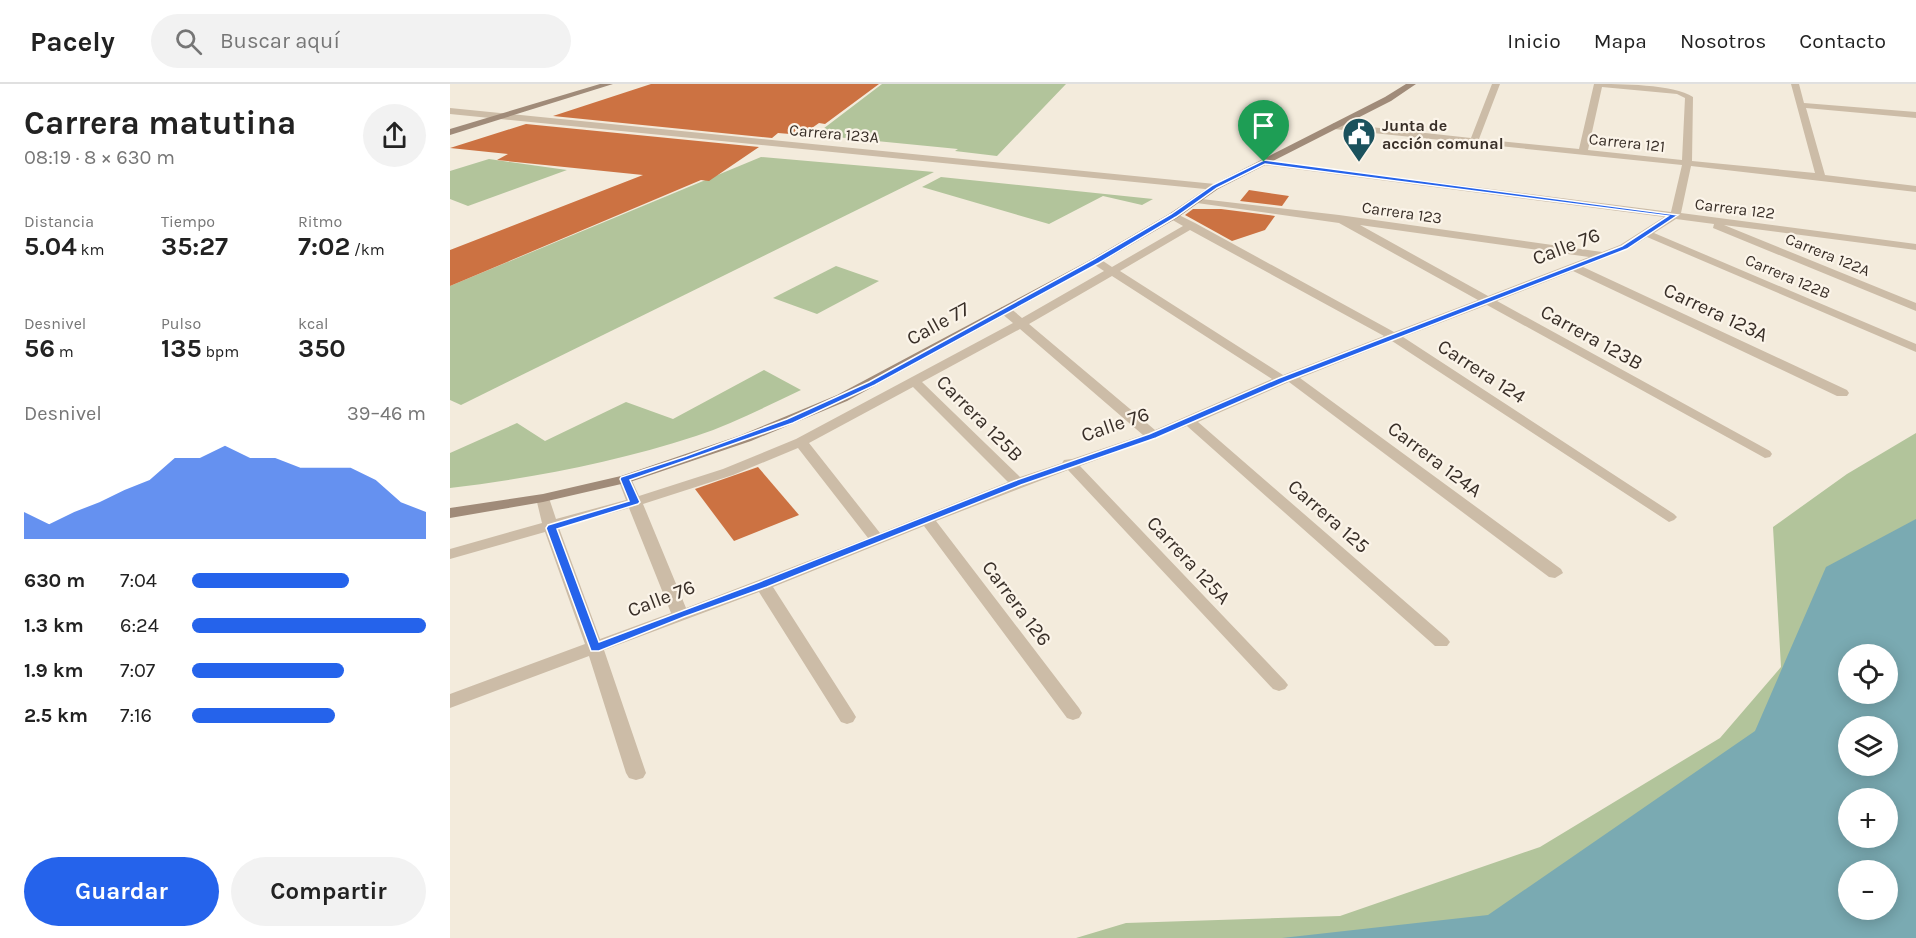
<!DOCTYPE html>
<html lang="es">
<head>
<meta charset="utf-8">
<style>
  :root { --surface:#fff; --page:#f2f2f2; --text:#222; --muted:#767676; --line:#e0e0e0; --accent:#2563eb }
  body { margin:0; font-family:Karla,sans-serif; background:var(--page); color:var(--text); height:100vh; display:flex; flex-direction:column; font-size:22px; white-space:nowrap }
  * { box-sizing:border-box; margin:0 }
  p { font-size:20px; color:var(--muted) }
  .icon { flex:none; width:33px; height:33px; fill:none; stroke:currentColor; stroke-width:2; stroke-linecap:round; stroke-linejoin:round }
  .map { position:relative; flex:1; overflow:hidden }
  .sheet { display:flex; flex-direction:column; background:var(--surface); width:450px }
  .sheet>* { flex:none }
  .fabs { position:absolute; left:1388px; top:560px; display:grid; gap:12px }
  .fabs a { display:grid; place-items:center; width:60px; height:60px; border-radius:50%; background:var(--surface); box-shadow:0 3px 15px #0003; font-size:30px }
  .pin { position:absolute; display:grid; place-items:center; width:51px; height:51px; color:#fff; margin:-62px -26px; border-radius:50% 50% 50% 0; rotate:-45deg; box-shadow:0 0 6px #0007 }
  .pin .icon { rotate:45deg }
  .round { display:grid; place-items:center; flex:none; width:63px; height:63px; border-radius:32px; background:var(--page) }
  .summary { display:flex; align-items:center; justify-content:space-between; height:102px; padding:0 24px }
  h1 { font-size:33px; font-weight:700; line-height:45px }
  .stats { display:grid; grid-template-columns:repeat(3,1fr); gap:9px; height:102px; padding:6px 24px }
  .stats div { display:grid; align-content:center }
  .stats b { font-size:26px; font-weight:700 }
  .stats small { font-size:16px; font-weight:400 }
  .stats p { font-size:16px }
  .chart { height:168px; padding:12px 24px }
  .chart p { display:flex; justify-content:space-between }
  .chart svg { width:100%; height:108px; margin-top:6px; fill:var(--accent); opacity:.7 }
  .cta { display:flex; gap:12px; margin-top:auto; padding:12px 24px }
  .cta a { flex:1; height:69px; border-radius:36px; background:var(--accent); color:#fff; font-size:24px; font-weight:700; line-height:69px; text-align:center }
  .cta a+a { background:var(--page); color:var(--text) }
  ul { padding:0 24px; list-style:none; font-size:20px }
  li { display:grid; grid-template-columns:96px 72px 1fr; align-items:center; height:45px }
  li i { height:15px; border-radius:8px; background:var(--accent) }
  header { display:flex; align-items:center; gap:36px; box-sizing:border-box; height:84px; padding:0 30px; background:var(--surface); border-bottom:2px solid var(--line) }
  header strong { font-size:28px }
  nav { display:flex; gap:33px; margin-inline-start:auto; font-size:21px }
  .search { width:420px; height:54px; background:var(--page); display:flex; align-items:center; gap:15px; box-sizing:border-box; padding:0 21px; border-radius:33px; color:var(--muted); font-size:22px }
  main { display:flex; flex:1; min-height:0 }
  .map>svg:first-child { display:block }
  .green { fill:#b2c49b; fill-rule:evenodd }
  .water { fill:#7aaab2; fill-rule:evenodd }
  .building { fill:#cc7242 }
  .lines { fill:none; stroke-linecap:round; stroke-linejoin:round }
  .street { fill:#ccbca7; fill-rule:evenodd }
  .secondary { fill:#a08b79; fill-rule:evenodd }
  .route { fill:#2563eb; stroke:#fff; stroke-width:1.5; fill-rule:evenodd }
  .labels { text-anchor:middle; stroke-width:4.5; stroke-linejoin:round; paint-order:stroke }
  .far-poi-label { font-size:16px; font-weight:bold; fill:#392f28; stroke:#fbf4e9; text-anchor:start }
  .far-street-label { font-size:16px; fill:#392f28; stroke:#fbf4e9 }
  .street-label { font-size:20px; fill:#392f28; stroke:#fbf4e9 }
</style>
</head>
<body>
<header>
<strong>Pacely</strong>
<div class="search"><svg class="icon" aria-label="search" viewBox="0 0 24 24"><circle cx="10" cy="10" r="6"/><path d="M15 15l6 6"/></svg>Buscar aquí</div>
<nav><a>Inicio</a><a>Mapa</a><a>Nosotros</a><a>Contacto</a></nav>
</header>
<main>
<section class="sheet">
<div class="summary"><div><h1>Carrera matutina</h1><p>08:19 · 8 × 630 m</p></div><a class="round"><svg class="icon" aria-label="share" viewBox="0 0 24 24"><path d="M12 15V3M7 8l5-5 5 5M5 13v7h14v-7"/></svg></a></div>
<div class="stats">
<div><p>Distancia</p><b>5.04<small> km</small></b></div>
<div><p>Tiempo</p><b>35:27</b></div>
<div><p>Ritmo</p><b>7:02<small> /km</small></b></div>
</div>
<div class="stats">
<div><p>Desnivel</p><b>56<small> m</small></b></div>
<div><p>Pulso</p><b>135<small> bpm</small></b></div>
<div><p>kcal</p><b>350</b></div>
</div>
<div class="chart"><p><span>Desnivel</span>39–46 m</p>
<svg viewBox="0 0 160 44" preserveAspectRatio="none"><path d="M0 44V33L10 38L20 33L30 29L40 24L50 20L60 11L70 11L80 6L90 11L100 11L110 15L120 15L130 15L140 20L150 29L160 33V44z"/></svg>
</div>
<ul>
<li><b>630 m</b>7:04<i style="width:67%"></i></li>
<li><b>1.3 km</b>6:24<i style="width:100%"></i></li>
<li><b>1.9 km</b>7:07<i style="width:65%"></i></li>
<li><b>2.5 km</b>7:16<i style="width:61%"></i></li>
</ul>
<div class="cta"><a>Guardar</a><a>Compartir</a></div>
</section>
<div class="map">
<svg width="1466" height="854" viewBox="0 0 1466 854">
  <rect width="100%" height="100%" fill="#f3ebdc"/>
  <!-- green -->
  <g class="green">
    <path d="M 432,0 L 616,0 L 547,72 L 505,67 L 508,65 L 365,51 Z"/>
    <path d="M 311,73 L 484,88 L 11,321 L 0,316 L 0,202 Z"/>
    <path d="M 39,75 L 117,86 L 18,122 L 0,115 L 0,87 Z"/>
    <path d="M 491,93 L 703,115 L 692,121 L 653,112 L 599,140 L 472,103 Z"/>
    <path d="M 386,182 L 429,197 L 367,230 L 323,214 Z"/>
    <path d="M 314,286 L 351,306 C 317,322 282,340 246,352 C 166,378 84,394 0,404 L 0,369 L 67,339 L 95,357 L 176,318 L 223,335 Z"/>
    <path d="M 1466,349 L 1466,854 L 626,854 L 676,839 L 890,832 L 1090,763 L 1270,654 L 1331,583 L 1323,443 L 1397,390 ZM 1398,570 L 1437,570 L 1437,609 L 1398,609 ZM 1398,642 L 1437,642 L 1437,681 L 1398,681 ZM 1398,714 L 1437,714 L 1437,753 L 1398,753 ZM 1398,786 L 1437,786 L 1437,825 L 1398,825 Z"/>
  </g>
  <!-- water -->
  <path class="water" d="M 1466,435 L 1466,854 L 832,854 L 1038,831 L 1305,647 L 1376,483 ZM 1398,570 L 1437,570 L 1437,609 L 1398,609 ZM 1398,642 L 1437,642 L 1437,681 L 1398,681 ZM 1398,714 L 1437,714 L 1437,753 L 1398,753 ZM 1398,786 L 1437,786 L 1437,825 L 1398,825 Z"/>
  <!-- building -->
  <g class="building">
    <path d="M 201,0 L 429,0 L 375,40 L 369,39 L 352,51 L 328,49 L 322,54 L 103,32 Z"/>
    <path d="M 76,40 L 309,63 L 259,97 L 251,96 L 0,202 L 0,166 L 193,91 L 47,76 L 58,70 L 0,64 Z"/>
    <path d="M 799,106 L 839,112 L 832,122 L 790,117 Z"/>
    <path d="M 743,125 L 771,125 L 825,132 L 815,146 L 782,157 L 735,131 Z"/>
    <path d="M 308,383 L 349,431 L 284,457 L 245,405 Z"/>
  </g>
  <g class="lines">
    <!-- street -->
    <g class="street">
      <path d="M 1042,0 L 1050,0 L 1029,55 L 1129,65 L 1144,0 C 1169,0 1224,0 1243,13 L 1242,77 L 1365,89 L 1341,0 L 1349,0 L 1354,19 L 1466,28 L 1466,34 L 1356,24 L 1375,91 L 1466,102 L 1466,108 L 1241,82 L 1231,129 L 1466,160 L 1466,166 L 1274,141 L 1466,219 L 1466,227 L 1263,144 L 1264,140 L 1226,135 L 1204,149 L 1466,260 L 1466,268 L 1197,153 L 1178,165 L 1133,183 L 1397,306 L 1399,309 L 1397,312 L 1387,312 L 1123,187 L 1047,217 L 1320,367 L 1322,370 L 1320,373 L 1315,374 L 1037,221 L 953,253 L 1224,430 L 1227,433 L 1224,436 L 1219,438 L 942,257 L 850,294 L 1111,485 L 1113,489 L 1105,494 L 1099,493 L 839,298 L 748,338 L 997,554 L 1000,558 L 997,562 L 985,562 L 737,342 L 630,382 L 835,597 L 838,601 L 835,605 L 829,607 L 823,605 L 618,386 L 486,437 L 629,624 L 632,629 L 629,634 L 623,636 L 617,634 L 474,442 L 323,503 L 403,628 L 406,633 L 403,638 L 397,640 L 391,638 L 309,508 L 154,566 L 196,689 L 193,694 L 186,696 L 179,694 L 176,689 L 139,572 L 0,624 L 0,610 L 135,560 L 95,448 L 0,475 L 0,465 L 92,439 L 86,414 L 88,411 L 98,411 L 106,435 L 176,416 L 168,395 L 170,392 L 180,392 L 189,412 L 273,385 L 346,355 L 563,239 L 551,229 L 551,223 L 559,223 L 572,234 L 654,187 L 642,179 L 642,175 L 650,175 L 662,183 L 733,142 L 719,134 L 719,130 L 727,130 L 745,139 L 944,248 L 1028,216 L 889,139 L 747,119 L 743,118 L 743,114 L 889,131 L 1152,168 L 1170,161 L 1214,133 L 814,81 L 809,78 L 811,76 L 1221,128 L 1232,81 L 884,45 L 880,42 L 884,39 L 1021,54 ZM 1152,3 L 1227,10 L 1235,14 L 1232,76 L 1138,66 ZM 910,141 L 1139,173 L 1038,212 ZM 740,146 L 934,252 L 833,291 L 670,187 ZM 662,192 L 822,295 L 705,346 L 579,240 ZM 570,245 L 693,351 L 622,375 L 614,376 L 612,379 L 570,393 L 472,298 ZM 463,303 L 558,398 L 430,449 L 359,359 ZM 348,364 L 418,454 L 236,524 L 193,420 L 283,391 ZM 179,424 L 221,529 L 150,555 L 109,444 Z"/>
      <path d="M 0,24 L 765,100 L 770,103 L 765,106 L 0,30 Z"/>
    </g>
    <!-- secondary -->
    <g class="secondary">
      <path d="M 150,0 L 163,0 L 0,51 L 0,45 Z"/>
      <path d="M 956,0 L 966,0 L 941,17 L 768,105 L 727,134 L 650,179 L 397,317 L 301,357 L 180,398 L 93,418 L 0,434 L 0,424 L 93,410 L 171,392 L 291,351 L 387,311 L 642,175 L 719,130 L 762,101 L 935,13 Z"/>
    </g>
  </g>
  <!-- route -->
  <path class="route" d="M 814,76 L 1228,131 L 1177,165 L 835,298 L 706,354 L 571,401 L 317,503 L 234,533 L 149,567 L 141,567 L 96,444 L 98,441 L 179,417 L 170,395 L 171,393 L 236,372 L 337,335 L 419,298 L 644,175 L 721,130 L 763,101 ZM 815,80 L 1218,132 L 1172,162 L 829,294 L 699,350 L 564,397 L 309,498 L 149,558 L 107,445 L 188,420 L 190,418 L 180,396 L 343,339 L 425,301 L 649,179 L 726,133 L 767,104 Z"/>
  <!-- icons -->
  <defs>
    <g id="civic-pin" transform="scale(1.725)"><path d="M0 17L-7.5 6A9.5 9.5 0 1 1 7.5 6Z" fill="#1b525d" stroke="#fbf4e9"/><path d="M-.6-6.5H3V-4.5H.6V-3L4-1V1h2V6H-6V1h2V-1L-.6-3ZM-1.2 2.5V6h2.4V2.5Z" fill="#fff"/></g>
  </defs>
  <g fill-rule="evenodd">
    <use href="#civic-pin" x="909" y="50"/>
  </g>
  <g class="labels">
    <!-- far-poi labels -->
    <g class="far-poi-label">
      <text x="932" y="47">Junta de<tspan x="932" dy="18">acción comunal</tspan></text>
    </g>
    <!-- far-street labels -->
    <g class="far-street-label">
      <text transform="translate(384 49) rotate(5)" y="6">Carrera 123A</text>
      <text transform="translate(1177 58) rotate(6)" y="6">Carrera 121</text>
      <text transform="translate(1285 124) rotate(7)" y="6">Carrera 122</text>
      <text transform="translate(952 128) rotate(8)" y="6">Carrera 123</text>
      <text transform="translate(1378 170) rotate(22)" y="6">Carrera 122A</text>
      <text transform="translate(1338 192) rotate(23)" y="6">Carrera 122B</text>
    </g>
    <!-- street labels -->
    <g class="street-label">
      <text transform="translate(1116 162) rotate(-21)" y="7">Calle 76</text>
      <text transform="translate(1266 228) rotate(25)" y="7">Carrera 123A</text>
      <text transform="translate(488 239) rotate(-29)" y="7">Calle 77</text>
      <text transform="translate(1142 253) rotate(29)" y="7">Carrera 123B</text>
      <text transform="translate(1032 287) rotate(33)" y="7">Carrera 124</text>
      <text transform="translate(530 334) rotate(45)" y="7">Carrera 125B</text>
      <text transform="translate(665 340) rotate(-19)" y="7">Calle 76</text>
      <text transform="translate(985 375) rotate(37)" y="7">Carrera 124A</text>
      <text transform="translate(879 432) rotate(41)" y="7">Carrera 125</text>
      <text transform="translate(739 476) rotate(47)" y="7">Carrera 125A</text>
      <text transform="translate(211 514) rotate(-21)" y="7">Calle 76</text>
      <text transform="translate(567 519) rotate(53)" y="7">Carrera 126</text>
    </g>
  </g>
</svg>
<div class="fabs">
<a><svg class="icon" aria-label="locate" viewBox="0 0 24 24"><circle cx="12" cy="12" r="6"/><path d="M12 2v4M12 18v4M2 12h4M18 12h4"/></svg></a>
<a><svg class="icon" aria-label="layers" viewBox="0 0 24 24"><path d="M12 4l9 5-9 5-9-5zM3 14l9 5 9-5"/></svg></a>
<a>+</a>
<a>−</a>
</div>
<div class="pin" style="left:814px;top:78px;background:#1e9e55"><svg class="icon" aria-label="arrive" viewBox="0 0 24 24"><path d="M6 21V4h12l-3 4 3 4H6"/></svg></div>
</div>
</main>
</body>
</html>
